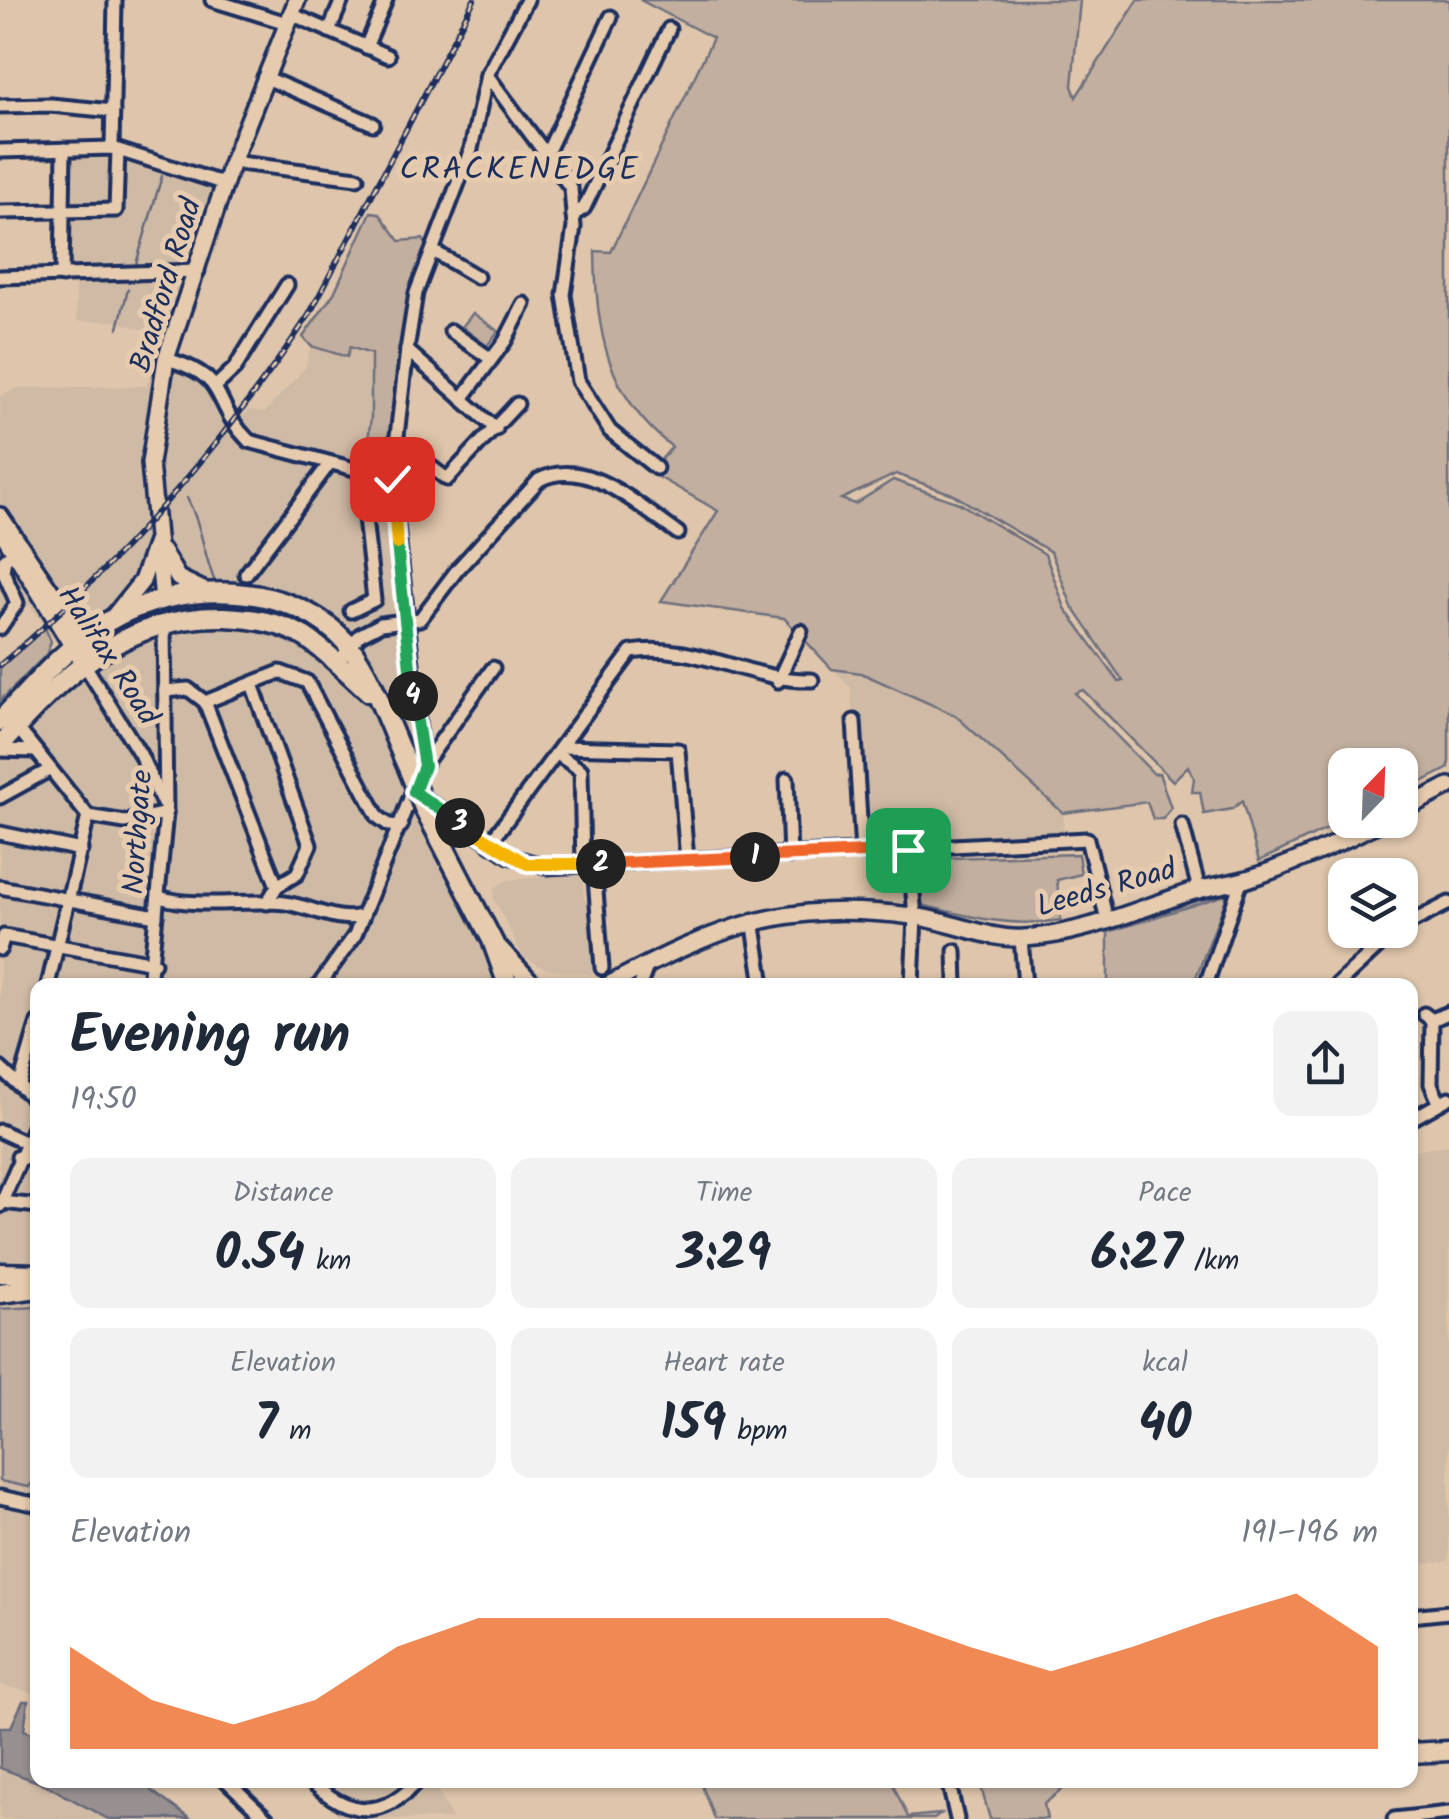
<!DOCTYPE html>
<html lang="en">
<head>
<meta charset="utf-8">
<style>
  :root { --surface:#fff; --page:#f2f2f3; --text:#1f2937; --muted:#747a83; --accent:#ea580c }
  body { margin:0; font-family:Kalam,sans-serif; background:var(--page); color:var(--text); height:100vh; display:flex; flex-direction:column; font-size:38px; white-space:nowrap }
  * { box-sizing:border-box; margin:0 }
  p { font-size:32px; color:var(--muted) }
  .icon { flex:none; width:55px; height:55px; fill:none; stroke:currentColor; stroke-width:2; stroke-linecap:round; stroke-linejoin:round }
  .map { position:relative; flex:1; overflow:hidden }
  .sheet { position:absolute; left:30px; top:978px; width:1388px; height:810px; display:flex; flex-direction:column; background:var(--surface); border-radius:20px; box-shadow:0 2px 8px #0004 }
  .sheet>* { flex:none }
  .needle { width:65px; rotate:23deg }
  .controls { position:absolute; left:1328px; top:748px; display:grid; gap:20px }
  .controls a { display:grid; place-items:center; width:90px; height:90px; border-radius:20px; background:var(--surface); box-shadow:0 2px 8px #0004; font-size:50px }
  .pin { position:absolute; display:grid; place-items:center; width:85px; height:85px; color:#fff; margin:-42px; border-radius:20px; box-shadow:0 5px 15px #0006 }
  .km { position:absolute; width:50px; height:50px; margin:-25px; border-radius:50%; background:#222; color:#fff; font-size:28px; line-height:50px; text-align:center }
  .round { display:grid; place-items:center; flex:none; width:105px; height:105px; border-radius:20px; background:var(--page) }
  .headline { display:flex; align-items:center; justify-content:space-between; height:170px; padding:0 40px }
  h1 { font-size:55px; font-weight:700; line-height:75px }
  .stats { display:grid; grid-template-columns:repeat(3,1fr); gap:15px; height:170px; padding:10px 40px }
  .stats div { display:grid; align-content:center; border-radius:20px; background:var(--page); text-align:center }
  .stats b { font-size:50px; font-weight:700 }
  .stats small { font-size:28px; font-weight:400 }
  .stats p { font-size:28px }
  .chart { height:280px; padding:20px 40px }
  .chart p { display:flex; justify-content:space-between }
  .chart svg { width:100%; height:180px; margin-top:10px; fill:var(--accent); opacity:.7 }
  .map>svg:first-child { display:block }
  .built { fill:#cfbaa5 }
  .green { fill:#c2af9f; stroke:#6e6f7e; stroke-width:2.5; fill-rule:evenodd }
  .water { fill:#989090; stroke:#66697c; stroke-width:2.5 }
  .lines { fill:none; stroke-linecap:round; stroke-linejoin:round }
  .stream { stroke:#66697c; stroke-width:2.5 }
  .minor-casing { stroke:#1b2f5e; stroke-width:19 }
  .major-casing { stroke:#1b2f5e; stroke-width:22 }
  .highway-casing { stroke:#1b2f5e; stroke-width:25 }
  .minor { stroke:#e6cbae; stroke-width:11 }
  .major { stroke:#e6cbae; stroke-width:15 }
  .highway { stroke:#e6cbae; stroke-width:18 }
  .rail-casing { stroke:#1b2f5e; stroke-width:6 }
  .rail { stroke:#e6cbae; stroke-width:2.5; stroke-dasharray:8; stroke-linecap:butt }
  .highway-bridge-casing { stroke:#1b2f5e; stroke-width:25; stroke-linecap:butt }
  .highway-bridge { stroke:#e6cbae; stroke-width:18 }
  .split-1-casing { stroke:#fff; stroke-width:20 }
  .split-2-casing { stroke:#fff; stroke-width:20 }
  .split-3-casing { stroke:#fff; stroke-width:20 }
  .split-4-casing { stroke:#fff; stroke-width:20 }
  .split-5-casing { stroke:#fff; stroke-width:20 }
  .split-6-casing { stroke:#fff; stroke-width:20 }
  .split-1 { stroke:#f0652b; stroke-width:12 }
  .split-2 { stroke:#f0652b; stroke-width:12 }
  .split-3 { stroke:#f5b400; stroke-width:12 }
  .split-4 { stroke:#22a559; stroke-width:12 }
  .split-5 { stroke:#22a559; stroke-width:12 }
  .split-6 { stroke:#f5b400; stroke-width:12 }
  .labels { text-anchor:middle; stroke-width:10; stroke-linejoin:round; paint-order:stroke }
  .street-label { font-size:30px; fill:#1b2f5e; stroke:#e6cbae }
  .neighbourhood-label { font-size:32px; letter-spacing:2.5px; fill:#1b2f5e; stroke:#e6cbae }
</style>
</head>
<body>
<div class="map">
<svg width="1449" height="1819" viewBox="0 0 1449 1819">
  <rect width="100%" height="100%" fill="#dec5ab"/>
  <filter id="ink" filterUnits="userSpaceOnUse"><feTurbulence type="fractalNoise" baseFrequency=".01" numOctaves="2"/><feDisplacementMap in="SourceGraphic" scale="20" xChannelSelector="R" yChannelSelector="G"/><feConvolveMatrix kernelMatrix="1 2 1 2 8 2 1 2 1" color-interpolation-filters="sRGB"/></filter>
  <g filter="url(#ink)">
    <!-- built -->
    <g class="built">
      <path d="M 112,148 L 225,184 L 167,359 L 197,368 L 249,441 L 392,479 L 423,766 L 432,801 L 424,808 L 492,940 L 496,985 L 38,985 L 37,1694 L 0,1685 L 0,745 L 77,672 L 30,605 L 0,632 L 0,396 L 18,388 L 147,386 L 161,335 L 116,321 L 77,321 L 75,282 L 62,276 L 64,149 Z"/>
      <path d="M 311,346 L 346,357 L 350,347 L 371,354 L 371,417 L 365,464 L 255,432 L 240,421 L 249,410 L 265,412 L 305,368 Z"/>
      <path d="M 833,669 L 861,673 L 955,715 L 1063,813 L 1064,832 L 867,844 L 859,715 L 852,709 L 851,688 Z"/>
      <path d="M 586,874 L 583,890 L 584,899 L 591,900 L 593,974 L 546,969 L 523,956 L 494,899 L 494,888 L 507,880 Z"/>
      <path d="M 1449,1145 L 1449,1561 L 1410,1565 L 1410,1151 Z"/>
      <path d="M 0,1751 L 38,1780 L 133,1819 L 0,1819 Z"/>
      <path d="M 310,1780 L 433,1780 L 452,1819 L 341,1819 Z"/>
    </g>
    <!-- green -->
    <g class="green">
      <path d="M 640,0 L 1080,0 L 1072,86 L 1076,97 L 1138,0 L 1449,0 L 1449,768 L 1400,793 L 1400,765 L 1345,765 L 1346,820 L 1259,861 L 1242,801 L 1232,809 L 1204,814 L 1200,792 L 1192,792 L 1194,778 L 1188,766 L 1173,781 L 1083,690 L 1075,693 L 1154,774 L 1159,773 L 1171,808 L 1163,819 L 1153,819 L 1147,802 L 1063,813 L 955,715 L 861,673 L 832,669 L 784,618 L 661,601 L 718,511 L 650,472 L 672,447 C 606,395 596,331 595,251 L 611,252 L 713,38 ZM 896,474 L 952,494 L 1051,552 L 1072,606 L 1123,681 L 1119,682 L 1065,608 L 1045,554 L 959,503 L 893,480 L 855,504 L 841,499 Z"/>
      <path d="M 371,212 L 379,213 L 400,241 L 423,239 L 428,247 L 406,315 L 389,461 L 383,468 L 365,464 L 371,417 L 371,354 L 350,347 L 347,357 L 311,346 L 303,337 L 334,293 Z"/>
      <path d="M 473,313 L 498,331 L 487,346 L 462,327 Z"/>
      <path d="M 44,626 L 51,641 L 47,654 L 0,701 L 0,668 Z"/>
      <path d="M 1078,854 L 1081,874 L 1057,880 L 1061,920 C 1011,928 971,917 922,905 L 917,859 Z"/>
      <path d="M 1228,894 L 1193,985 L 1108,985 L 1108,932 Z"/>
      <path d="M 37,1307 L 38,1474 L 29,1487 L 0,1481 L 0,1309 Z"/>
      <path d="M 700,1780 L 891,1780 L 908,1817 L 941,1814 L 934,1819 L 714,1819 Z"/>
      <path d="M 979,1780 L 1074,1780 L 1044,1804 L 1047,1819 L 990,1819 Z"/>
    </g>
    <!-- water -->
    <path class="water" d="M 23,1701 L 28,1701 L 24,1730 L 37,1735 L 38,1780 L 137,1780 L 190,1819 L 108,1819 L 46,1785 L 0,1768 L 0,1727 L 11,1727 Z"/>
    <g class="lines">
      <!-- stream -->
      <g class="stream">
        <path d="M 136,264 L 162,176"/>
        <path d="M 118,328 L 128,289"/>
        <path d="M 187,498 C 202,526 203,553 215,582"/>
      </g>
      <!-- minor casing -->
      <g class="minor-casing">
        <g id="minor">
          <path d="M 212,0 L 287,23"/>
          <path d="M 291,14 L 388,56"/>
          <path d="M 329,31 L 342,0"/>
          <path d="M 366,47 L 386,0"/>
          <path d="M 487,75 L 571,188 L 574,227 L 564,295 L 578,381 L 610,431 L 656,468"/>
          <path d="M 264,77 L 373,124"/>
          <path d="M 0,106 L 51,105 L 113,111"/>
          <path d="M 112,148 L 115,0"/>
          <path d="M 0,151 L 112,148 L 225,184"/>
          <path d="M 547,153 L 611,17"/>
          <path d="M 232,162 L 357,178"/>
          <path d="M 0,212 L 116,210 L 118,150"/>
          <path d="M 573,215 L 584,208 L 669,29"/>
          <path d="M 435,252 L 477,277"/>
          <path d="M 62,276 L 64,149"/>
          <path d="M 0,277 L 198,271"/>
          <path d="M 451,331 L 491,359"/>
          <path d="M 407,350 L 496,429"/>
          <path d="M 166,359 C 232,377 209,401 249,441 L 392,479"/>
          <path d="M 216,386 L 235,368 L 287,285"/>
          <path d="M 462,399 L 505,341 L 524,304"/>
          <path d="M 395,447 L 403,446 L 447,479 L 517,404"/>
          <path d="M 246,574 L 330,463"/>
          <path d="M 351,611 L 374,600 L 360,472"/>
          <path d="M 0,628 L 17,603 L 3,571 L 5,559 L 12,554"/>
          <path d="M 83,662 L 140,754 L 163,804"/>
          <path d="M 337,663 L 360,635 L 381,624 L 420,619 L 457,570 L 539,480 C 587,455 639,507 678,533"/>
          <path d="M 778,681 L 801,631"/>
          <path d="M 252,684 L 310,845 L 297,874 L 277,886"/>
          <path d="M 165,691 L 188,689 L 205,702 L 277,886 L 267,903"/>
          <path d="M 205,702 L 280,672 L 307,682 L 378,817 L 389,825 L 401,826"/>
          <path d="M 854,721 L 862,852"/>
          <path d="M 13,722 L 88,816 L 125,822 L 166,813"/>
          <path d="M 561,747 L 678,750 L 687,860"/>
          <path d="M 0,750 L 36,751"/>
          <path d="M 557,754 L 581,770 L 583,865"/>
          <path d="M 423,766 L 493,668"/>
          <path d="M 787,779 L 790,856"/>
          <path d="M 418,794 L 509,856 L 548,867 L 1087,839 L 1107,920"/>
          <path d="M 0,797 L 49,770"/>
          <path d="M 1182,825 L 1199,889"/>
          <path d="M 0,833 L 81,850"/>
          <path d="M 489,844 L 631,652 C 693,641 751,682 812,680"/>
          <path d="M 909,850 L 915,916 L 912,985"/>
          <path d="M 594,865 L 602,968"/>
          <path d="M 0,887 L 156,916"/>
          <path d="M 159,897 C 200,909 243,899 285,903 C 310,906 336,923 361,916"/>
          <path d="M 753,920 L 763,985"/>
          <path d="M 1400,928 L 1449,903"/>
          <path d="M 1021,939 L 1025,985"/>
          <path d="M 0,949 L 4,936 L 154,963"/>
          <path d="M 955,951 L 956,985"/>
          <path d="M 48,985 L 88,816"/>
          <path d="M 149,985 L 166,813 L 164,622"/>
          <path d="M 319,985 L 355,935 L 423,766 L 392,479 L 407,350 L 416,293 L 471,149 L 487,75 L 527,0"/>
          <path d="M 640,985 L 648,964"/>
          <path d="M 1206,985 L 1241,881"/>
          <path d="M 1337,985 L 1396,930"/>
          <path d="M 1424,1014 L 1432,1020 L 1448,1013"/>
          <path d="M 1432,1020 L 1431,1084 L 1438,1100"/>
          <path d="M 0,1068 L 38,1103"/>
          <path d="M 20,1084 L 38,1022"/>
          <path d="M 1410,1120 L 1449,1098"/>
          <path d="M 0,1131 L 24,1142"/>
          <path d="M 18,1157 L 38,1160"/>
          <path d="M 2,1202 L 38,1206"/>
          <path d="M 0,1206 L 38,1118"/>
          <path d="M 0,1497 L 38,1505"/>
          <path d="M 1410,1616 L 1449,1612"/>
          <path d="M 226,1780 L 267,1819"/>
          <path d="M 310,1780 C 349,1818 384,1819 419,1780"/>
          <path d="M 948,1780 L 957,1819"/>
          <path d="M 1394,1819 L 1449,1813"/>
        </g>
      </g>
      <!-- major casing -->
      <g class="major-casing">
        <g id="major">
          <path d="M 0,516 L 94,655"/>
          <path d="M 1,530 L 78,655"/>
          <path d="M 162,551 L 178,578 L 205,591"/>
          <path d="M 163,600 L 150,463 L 166,359 L 232,162 L 297,0"/>
          <path d="M 114,616 L 142,581 L 156,542"/>
          <path d="M 1400,811 L 1449,786"/>
          <path d="M 495,943 L 534,985"/>
          <path d="M 608,985 C 719,926 784,900 912,916 C 948,920 988,940 1024,938 C 1079,935 1134,911 1185,894 C 1204,887 1225,885 1244,880 C 1292,865 1339,843 1384,820"/>
        </g>
      </g>
      <!-- highway casing -->
      <g class="highway-casing">
        <g id="highway">
          <path d="M 0,721 C 33,686 65,647 107,622 C 177,580 293,578 349,646 C 373,676 392,734 409,770"/>
          <path d="M 0,746 C 61,676 125,615 224,617 C 252,618 280,622 305,637 C 328,652 348,673 369,692"/>
          <path d="M 424,808 L 492,940 L 508,985"/>
          <path d="M 0,1273 L 38,1274"/>
          <path d="M 0,1293 L 38,1288"/>
          <path d="M 1410,1753 L 1449,1751"/>
        </g>
      </g>
      <!-- minor -->
      <use href="#minor" class="minor"/>
      <!-- major -->
      <use href="#major" class="major"/>
      <!-- highway -->
      <use href="#highway" class="highway"/>
      <!-- rail casing -->
      <g class="rail-casing">
        <path id="rail" d="M 0,665 C 119,566 224,443 309,315 L 474,0"/>
      </g>
      <!-- rail -->
      <use href="#rail" class="rail"/>
      <!-- highway-bridge casing -->
      <g class="highway-bridge-casing">
        <path id="highway-bridge" d="M 409,770 L 424,808"/>
      </g>
      <!-- highway-bridge -->
      <use href="#highway-bridge" class="highway-bridge"/>
    </g>
  </g>
  <g class="lines" filter="url(#ink)">
    <!-- split-1 casing -->
    <g class="split-1-casing">
      <path id="split-1" d="M 755,857 L 908,850"/>
    </g>
    <!-- split-2 casing -->
    <g class="split-2-casing">
      <path id="split-2" d="M 601,864 L 755,857"/>
    </g>
    <!-- split-3 casing -->
    <g class="split-3-casing">
      <path id="split-3" d="M 460,823 L 527,864 L 601,864"/>
    </g>
    <!-- split-4 casing -->
    <g class="split-4-casing">
      <path id="split-4" d="M 413,696 L 424,766 L 414,792 L 460,823"/>
    </g>
    <!-- split-5 casing -->
    <g class="split-5-casing">
      <path id="split-5" d="M 397,544 L 413,696"/>
    </g>
    <!-- split-6 casing -->
    <g class="split-6-casing">
      <path id="split-6" d="M 392,479 L 397,544"/>
    </g>
    <!-- split-1 -->
    <use href="#split-1" class="split-1"/>
    <!-- split-2 -->
    <use href="#split-2" class="split-2"/>
    <!-- split-3 -->
    <use href="#split-3" class="split-3"/>
    <!-- split-4 -->
    <use href="#split-4" class="split-4"/>
    <!-- split-5 -->
    <use href="#split-5" class="split-5"/>
    <!-- split-6 -->
    <use href="#split-6" class="split-6"/>
  </g>
  <g class="labels">
    <!-- street labels -->
    <g class="street-label">
      <text transform="translate(165 285) rotate(-73)" y="10">Bradford Road</text>
      <text transform="translate(109 655) rotate(57)" y="10">Halifax Road</text>
      <text transform="translate(137 832) rotate(-86)" y="10">Northgate</text>
      <text transform="translate(1106 887) rotate(-16)" y="10">Leeds Road</text>
    </g>
    <!-- neighbourhood labels -->
    <g class="neighbourhood-label">
      <text x="520" y="179">CRACKENEDGE</text>
    </g>
  </g>
</svg>
<div class="controls">
<a><svg class="needle" viewBox="-14 -14 28 28"><path d="M0-13l5 13h-10z" fill="#e53935"/><path d="M0 13l5-13h-10z" fill="#747a83"/></svg></a>
<a><svg class="icon" aria-label="layers" viewBox="0 0 24 24"><path d="M12 4l9 5-9 5-9-5zM3 14l9 5 9-5"/></svg></a>
</div>
<div class="pin" style="left:908px;top:850px;background:#1e9e55"><svg class="icon" aria-label="arrive" viewBox="0 0 24 24"><path d="M6 21V4h12l-3 4 3 4H6"/></svg></div>
<div class="pin" style="left:392px;top:479px;background:#d93025"><svg class="icon" aria-label="check" viewBox="0 0 24 24"><path d="M5 12l5 5 9-10"/></svg></div>
<b class="km" style="left:755px;top:857px">1</b>
<b class="km" style="left:601px;top:864px">2</b>
<b class="km" style="left:460px;top:823px">3</b>
<b class="km" style="left:413px;top:696px">4</b>
<section class="sheet">
<div class="headline"><div><h1>Evening run</h1><p>19:50</p></div><a class="round"><svg class="icon" aria-label="share" viewBox="0 0 24 24"><path d="M12 15V3M7 8l5-5 5 5M5 13v7h14v-7"/></svg></a></div>
<div class="stats">
<div><p>Distance</p><b>0.54<small> km</small></b></div>
<div><p>Time</p><b>3:29</b></div>
<div><p>Pace</p><b>6:27<small> /km</small></b></div>
</div>
<div class="stats">
<div><p>Elevation</p><b>7<small> m</small></b></div>
<div><p>Heart rate</p><b>159<small> bpm</small></b></div>
<div><p>kcal</p><b>40</b></div>
</div>
<div class="chart"><p><span>Elevation</span>191–196 m</p>
<svg viewBox="0 0 160 44" preserveAspectRatio="none"><path d="M0 44V19L10 32L20 38L30 32L40 19L50 12L60 12L70 12L80 12L90 12L100 12L110 19L120 25L130 19L140 12L150 6L160 19V44z"/></svg>
</div>
</section>
</div>
</body>
</html>
